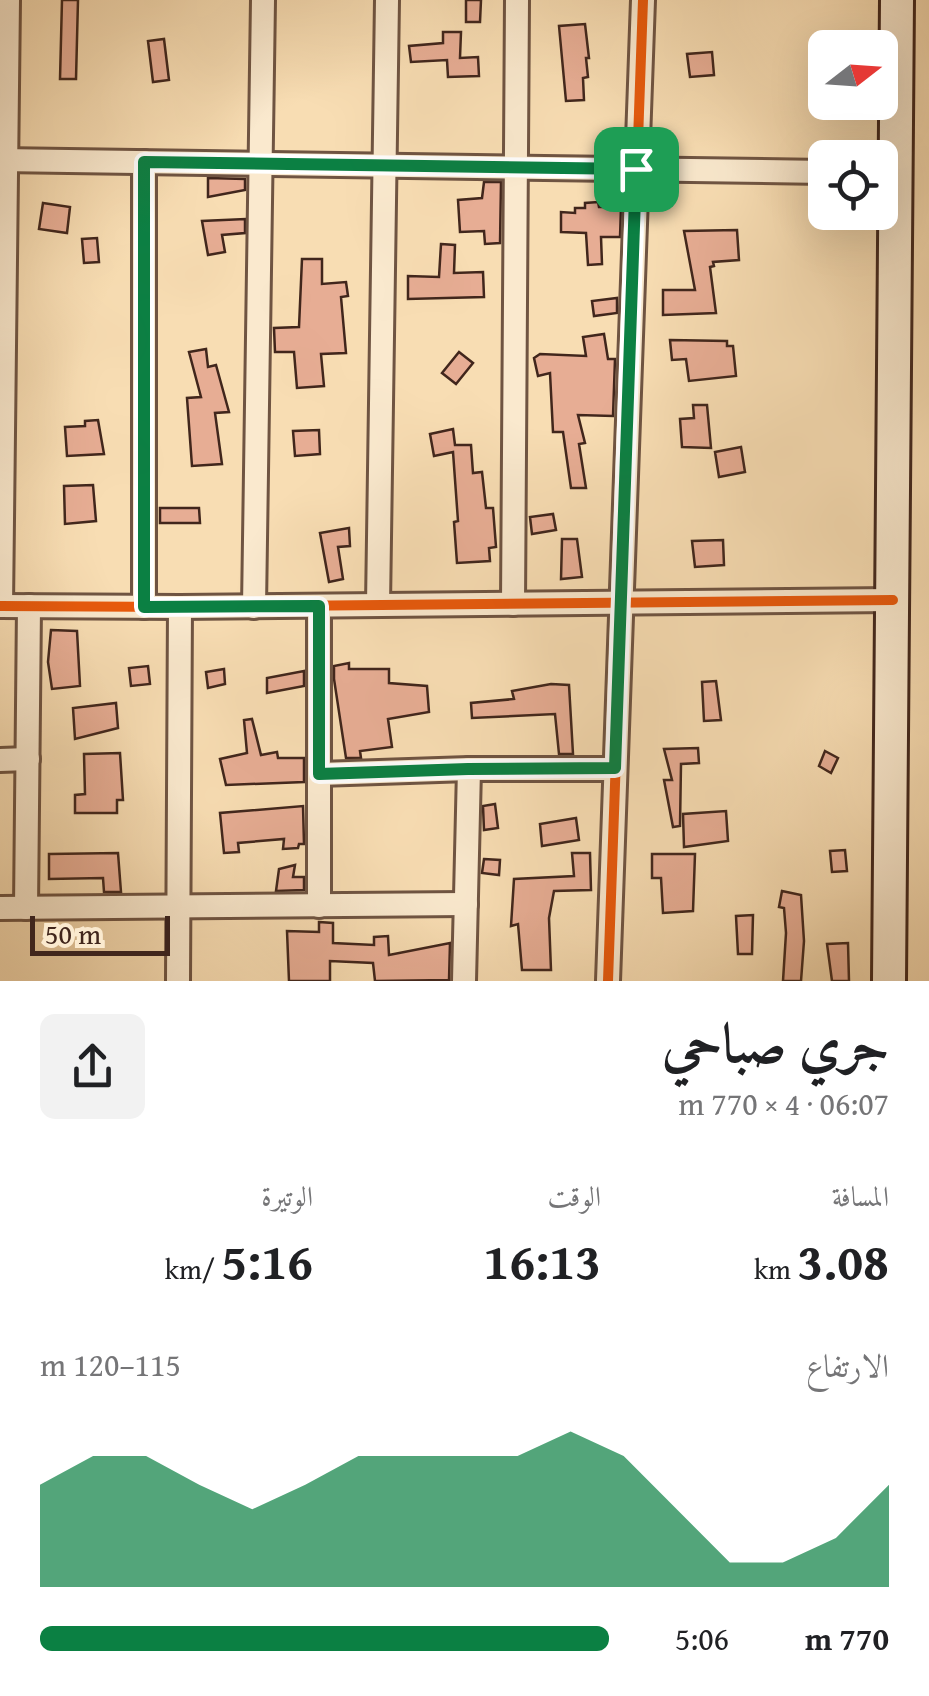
<!DOCTYPE html>
<html lang="ar">
<head>
<meta charset="utf-8">
<style>
  :root { --surface:#fff; --page:#f2f2f2; --text:#202124; --muted:#757577; --accent:#0b8043 }
  body { margin:0; font-family:"Gentium Book Plus",Amiri,serif; background:var(--page); color:var(--text); direction:rtl; height:100vh; display:flex; flex-direction:column; font-size:38px; white-space:nowrap }
  * { box-sizing:border-box; margin:0 }
  p { font-size:32px; color:var(--muted) }
  .icon { flex:none; width:55px; height:55px; fill:none; stroke:currentColor; stroke-width:2; stroke-linecap:round; stroke-linejoin:round }
  .map { position:relative; height:981px; overflow:hidden; direction:ltr }
  .sheet { display:flex; flex-direction:column; background:var(--surface); flex:1 }
  .sheet>* { flex:none }
  .needle { width:65px; rotate:73deg }
  .controls { position:absolute; left:808px; top:30px; display:grid; gap:20px }
  .controls a { display:grid; place-items:center; width:90px; height:90px; border-radius:15px; background:var(--surface); box-shadow:0 10px 40px #0002; font-size:50px }
  .scale { position:absolute; left:30px; bottom:25px; width:140px; box-sizing:border-box; padding-left:10px; border:5px solid #41261c; border-top:0; font-size:28px; line-height:35px; white-space:nowrap; color:#41261c; -webkit-text-stroke:8px #fae9ce; paint-order:stroke }
  .pin { position:absolute; display:grid; place-items:center; width:85px; height:85px; color:#fff; margin:-42px; border-radius:20px; box-shadow:0 5px 15px #0006 }
  .round { display:grid; place-items:center; flex:none; width:105px; height:105px; border-radius:15px; background:var(--page) }
  .summary { display:flex; align-items:center; justify-content:space-between; height:170px; padding:0 40px }
  h1 { font-size:55px; font-weight:800; line-height:75px }
  .metrics { display:grid; grid-template-columns:repeat(3,1fr); gap:15px; height:170px; padding:10px 40px }
  .metrics div { display:grid; align-content:center }
  .metrics b { font-size:50px; font-weight:800 }
  .metrics small { font-size:28px; font-weight:400 }
  .metrics p { font-size:28px }
  .chart { height:280px; padding:20px 40px }
  .chart p { display:flex; justify-content:space-between }
  .chart svg { width:100%; height:180px; margin-top:10px; fill:var(--accent); opacity:.7 }
  ul { padding:0 40px; list-style:none; font-size:32px }
  li { display:grid; grid-template-columns:160px 120px 1fr; align-items:center; height:75px }
  li i { height:25px; border-radius:12px; background:var(--accent) }
  .map>svg:first-child { display:block }
  .building { fill:#e7ad94; stroke:#41261c; stroke-width:2.5 }
  .lines { fill:none; stroke-linecap:round; stroke-linejoin:round }
  .street-casing { stroke:#6f5442; stroke-width:28 }
  .secondary-casing { stroke:#41261c; stroke-width:38 }
  .street { stroke:#fae9ce; stroke-width:22 }
  .secondary { stroke:#fae9ce; stroke-width:32 }
  .cycleway-casing { stroke:#fae9ce; stroke-width:16 }
  .cycleway { stroke:#e8590c; stroke-width:10 }
  .route-casing { stroke:#fff; stroke-width:20 }
  .route { stroke:#0b8043; stroke-width:12 }
</style>
</head>
<body>
<div class="map">
<svg width="929" height="981" viewBox="0 0 929 981">
  <rect width="100%" height="100%" fill="#f8ddb3"/>
  <filter id="stains"><feTurbulence type="fractalNoise" baseFrequency=".002" numOctaves="4"/><feColorMatrix values="0 0 0 0 .2 0 0 0 0 .09 0 0 0 0 .02 0 0 0 .5 -.17"/></filter>
  <radialGradient id="worn" r=".72"><stop offset=".6" stop-color="#630" stop-opacity="0"/><stop offset="1" stop-color="#630" stop-opacity=".3"/></radialGradient>
  <!-- building -->
  <g class="building">
    <path d="M 62,0 L 78,0 L 76,79 L 60,79 Z"/>
    <path d="M 466,0 L 481,0 L 480,22 L 466,22 Z"/>
    <path d="M 585,24 L 589,58 L 586,58 L 588,77 L 583,78 L 584,100 L 566,101 L 559,26 Z"/>
    <path d="M 443,32 L 461,32 L 460,58 L 478,57 L 479,76 L 448,77 L 447,60 L 411,62 L 409,46 L 443,43 Z"/>
    <path d="M 164,39 L 169,80 L 153,82 L 148,41 Z"/>
    <path d="M 712,52 L 714,75 L 690,77 L 687,54 Z"/>
    <path d="M 208,178 L 245,179 L 245,190 L 208,197 Z"/>
    <path d="M 484,182 L 501,182 L 500,243 L 485,244 L 484,231 L 460,232 L 458,200 L 482,198 Z"/>
    <path d="M 598,202 L 599,207 L 621,207 L 620,237 L 601,237 L 602,264 L 588,265 L 586,233 L 561,232 L 561,212 L 575,213 L 575,208 L 585,208 L 585,203 Z"/>
    <path d="M 43,203 L 70,207 L 67,233 L 39,229 Z"/>
    <path d="M 245,219 L 245,233 L 222,235 L 225,252 L 208,255 L 202,221 Z"/>
    <path d="M 737,230 L 739,260 L 713,262 L 714,266 L 710,267 L 716,313 L 663,315 L 663,290 L 695,290 L 684,231 Z"/>
    <path d="M 97,238 L 99,262 L 84,263 L 82,239 Z"/>
    <path d="M 441,244 L 455,245 L 454,273 L 483,272 L 484,297 L 408,299 L 408,276 L 439,277 Z"/>
    <path d="M 302,259 L 322,259 L 322,284 L 346,282 L 348,296 L 341,297 L 346,353 L 321,354 L 324,386 L 297,388 L 294,352 L 275,352 L 274,328 L 299,327 Z"/>
    <path d="M 617,298 L 617,313 L 594,316 L 592,301 Z"/>
    <path d="M 604,334 L 608,359 L 615,359 L 613,416 L 578,415 L 585,443 L 579,444 L 586,488 L 571,488 L 563,432 L 553,432 L 550,373 L 538,376 L 534,358 L 540,354 L 586,356 L 583,337 Z"/>
    <path d="M 670,340 L 727,341 L 727,346 L 733,346 L 736,376 L 689,381 L 686,359 L 672,360 Z"/>
    <path d="M 206,349 L 208,367 L 216,365 L 229,412 L 215,413 L 222,464 L 192,466 L 187,398 L 201,397 L 189,352 Z"/>
    <path d="M 459,352 L 473,363 L 456,384 L 442,373 Z"/>
    <path d="M 693,405 L 707,405 L 711,448 L 682,447 L 680,419 L 694,418 Z"/>
    <path d="M 98,420 L 104,454 L 67,456 L 65,427 L 85,426 L 85,421 Z"/>
    <path d="M 453,429 L 455,445 L 471,445 L 473,473 L 482,472 L 486,508 L 493,508 L 496,547 L 489,548 L 490,561 L 457,563 L 454,522 L 458,521 L 453,452 L 434,456 L 430,434 Z"/>
    <path d="M 319,430 L 320,454 L 295,456 L 293,431 Z"/>
    <path d="M 741,447 L 745,472 L 719,477 L 715,452 Z"/>
    <path d="M 93,485 L 96,521 L 65,524 L 64,486 Z"/>
    <path d="M 160,508 L 199,508 L 200,523 L 160,523 Z"/>
    <path d="M 553,514 L 556,530 L 532,534 L 530,517 Z"/>
    <path d="M 349,528 L 350,546 L 338,547 L 343,579 L 329,582 L 320,533 Z"/>
    <path d="M 562,539 L 577,539 L 582,577 L 561,579 Z"/>
    <path d="M 723,540 L 724,565 L 695,567 L 692,541 Z"/>
    <path d="M 51,630 L 77,631 L 80,686 L 52,689 L 48,662 Z"/>
    <path d="M 349,663 L 349,669 L 389,669 L 389,683 L 427,686 L 429,712 L 388,719 L 392,747 L 360,751 L 361,758 L 346,758 L 334,679 L 334,666 Z"/>
    <path d="M 148,666 L 150,684 L 131,686 L 129,668 Z"/>
    <path d="M 224,669 L 225,684 L 208,688 L 206,672 Z"/>
    <path d="M 304,671 L 304,686 L 267,693 L 267,678 Z"/>
    <path d="M 716,681 L 721,720 L 704,721 L 702,682 Z"/>
    <path d="M 551,684 L 569,685 L 573,754 L 559,754 L 555,714 L 472,718 L 471,703 L 514,699 L 512,691 Z"/>
    <path d="M 116,703 L 118,728 L 75,739 L 73,708 Z"/>
    <path d="M 252,719 L 261,755 L 277,752 L 278,758 L 304,758 L 304,782 L 226,785 L 220,759 L 247,753 L 244,720 Z"/>
    <path d="M 698,748 L 699,763 L 681,764 L 680,826 L 673,827 L 664,780 L 672,780 L 664,749 Z"/>
    <path d="M 825,751 L 838,758 L 831,773 L 819,766 Z"/>
    <path d="M 120,753 L 123,800 L 117,800 L 117,813 L 75,813 L 75,795 L 85,794 L 84,754 Z"/>
    <path d="M 495,804 L 498,828 L 484,830 L 483,806 Z"/>
    <path d="M 303,806 L 304,844 L 299,844 L 298,848 L 283,849 L 284,839 L 238,843 L 239,852 L 224,853 L 220,813 Z"/>
    <path d="M 726,811 L 728,841 L 684,847 L 683,814 Z"/>
    <path d="M 576,818 L 579,840 L 542,846 L 540,824 Z"/>
    <path d="M 845,850 L 847,871 L 832,872 L 830,851 Z"/>
    <path d="M 572,853 L 590,853 L 591,890 L 554,891 L 549,918 L 551,970 L 522,970 L 518,924 L 511,926 L 514,879 L 574,876 Z"/>
    <path d="M 49,854 L 118,853 L 121,892 L 104,892 L 103,878 L 49,879 Z"/>
    <path d="M 652,854 L 695,854 L 693,911 L 663,913 L 661,878 L 652,878 Z"/>
    <path d="M 484,859 L 500,860 L 499,875 L 482,873 Z"/>
    <path d="M 295,865 L 293,877 L 304,877 L 304,890 L 276,891 L 279,869 Z"/>
    <path d="M 782,891 L 801,895 L 804,941 L 801,981 L 783,981 L 786,933 L 784,908 L 779,907 Z"/>
    <path d="M 753,915 L 752,954 L 738,954 L 736,916 Z"/>
    <path d="M 319,922 L 333,923 L 333,943 L 374,945 L 374,937 L 388,936 L 389,955 L 450,943 L 449,980 L 375,981 L 373,963 L 330,961 L 330,981 L 289,981 L 287,931 L 319,932 Z"/>
    <path d="M 848,943 L 849,981 L 832,981 L 827,944 Z"/>
  </g>
  <g class="lines">
    <!-- street casing -->
    <g class="street-casing">
      <g id="street">
        <path d="M 0,160 L 825,172"/>
        <path d="M 513,604 L 517,0"/>
        <path d="M 378,605 L 387,0"/>
        <path d="M 0,606 L 180,607 L 893,600"/>
        <path d="M 1,606 L 8,0"/>
        <path d="M 144,607 L 144,162"/>
        <path d="M 254,607 L 263,0"/>
        <path d="M 0,760 L 28,759"/>
        <path d="M 319,774 L 469,769 L 615,769"/>
        <path d="M 319,906 L 319,606"/>
        <path d="M 0,908 L 466,904"/>
        <path d="M 26,908 L 29,606"/>
        <path d="M 178,981 L 180,607"/>
        <path d="M 464,981 L 469,769"/>
        <path d="M 608,981 L 643,0"/>
      </g>
    </g>
    <!-- secondary casing -->
    <g class="secondary-casing">
      <path id="secondary" d="M 889,981 L 897,0"/>
    </g>
    <!-- street -->
    <use href="#street" class="street"/>
    <!-- secondary -->
    <use href="#secondary" class="secondary"/>
    <!-- cycleway casing -->
    <g class="cycleway-casing">
      <g id="cycleway">
        <path d="M 0,606 L 180,607 L 893,600"/>
        <path d="M 608,981 L 643,0"/>
      </g>
    </g>
    <!-- cycleway -->
    <use href="#cycleway" class="cycleway"/>
  </g>
  <g class="lines">
    <!-- route casing -->
    <g class="route-casing">
      <path id="route" d="M 144,162 L 636,169 L 615,768 L 468,769 L 319,774 L 319,606 L 144,607 Z"/>
    </g>
    <!-- route -->
    <use href="#route" class="route"/>
  </g>
  <rect width="100%" height="100%" filter="url(#stains)"/>
  <rect width="100%" height="100%" fill="url(#worn)"/>
</svg>
<div class="controls">
<a><svg class="needle" viewBox="-14 -14 28 28"><path d="M0-13l5 13h-10z" fill="#e53935"/><path d="M0 13l5-13h-10z" fill="#757577"/></svg></a>
<a><svg class="icon" aria-label="locate" viewBox="0 0 24 24"><circle cx="12" cy="12" r="6"/><path d="M12 2v4M12 18v4M2 12h4M18 12h4"/></svg></a>
</div>
<div class="scale">50 m</div>
<div class="pin" style="left:636px;top:169px;background:#1e9e55"><svg class="icon" aria-label="arrive" viewBox="0 0 24 24"><path d="M6 21V4h12l-3 4 3 4H6"/></svg></div>
</div>
<section class="sheet">
<div class="summary"><div><h1>جري صباحي</h1><p>06:07 · 4 × 770 m</p></div><a class="round"><svg class="icon" aria-label="share" viewBox="0 0 24 24"><path d="M12 15V3M7 8l5-5 5 5M5 13v7h14v-7"/></svg></a></div>
<div class="metrics">
<div><p>المسافة</p><b>3.08<small> km</small></b></div>
<div><p>الوقت</p><b>16:13</b></div>
<div><p>الوتيرة</p><b>5:16<small> /km</small></b></div>
</div>
<div class="chart"><p><span>الارتفاع</span>115–120 m</p>
<svg viewBox="0 0 160 44" preserveAspectRatio="none"><path d="M0 44V19L10 12L20 12L30 19L40 25L50 19L60 12L70 12L80 12L90 12L100 6L110 12L120 25L130 38L140 38L150 32L160 19V44z"/></svg>
</div>
<ul>
<li><b>770 m</b>5:06<i style="width:100%"></i></li>
</ul>
</section>
</body>
</html>
